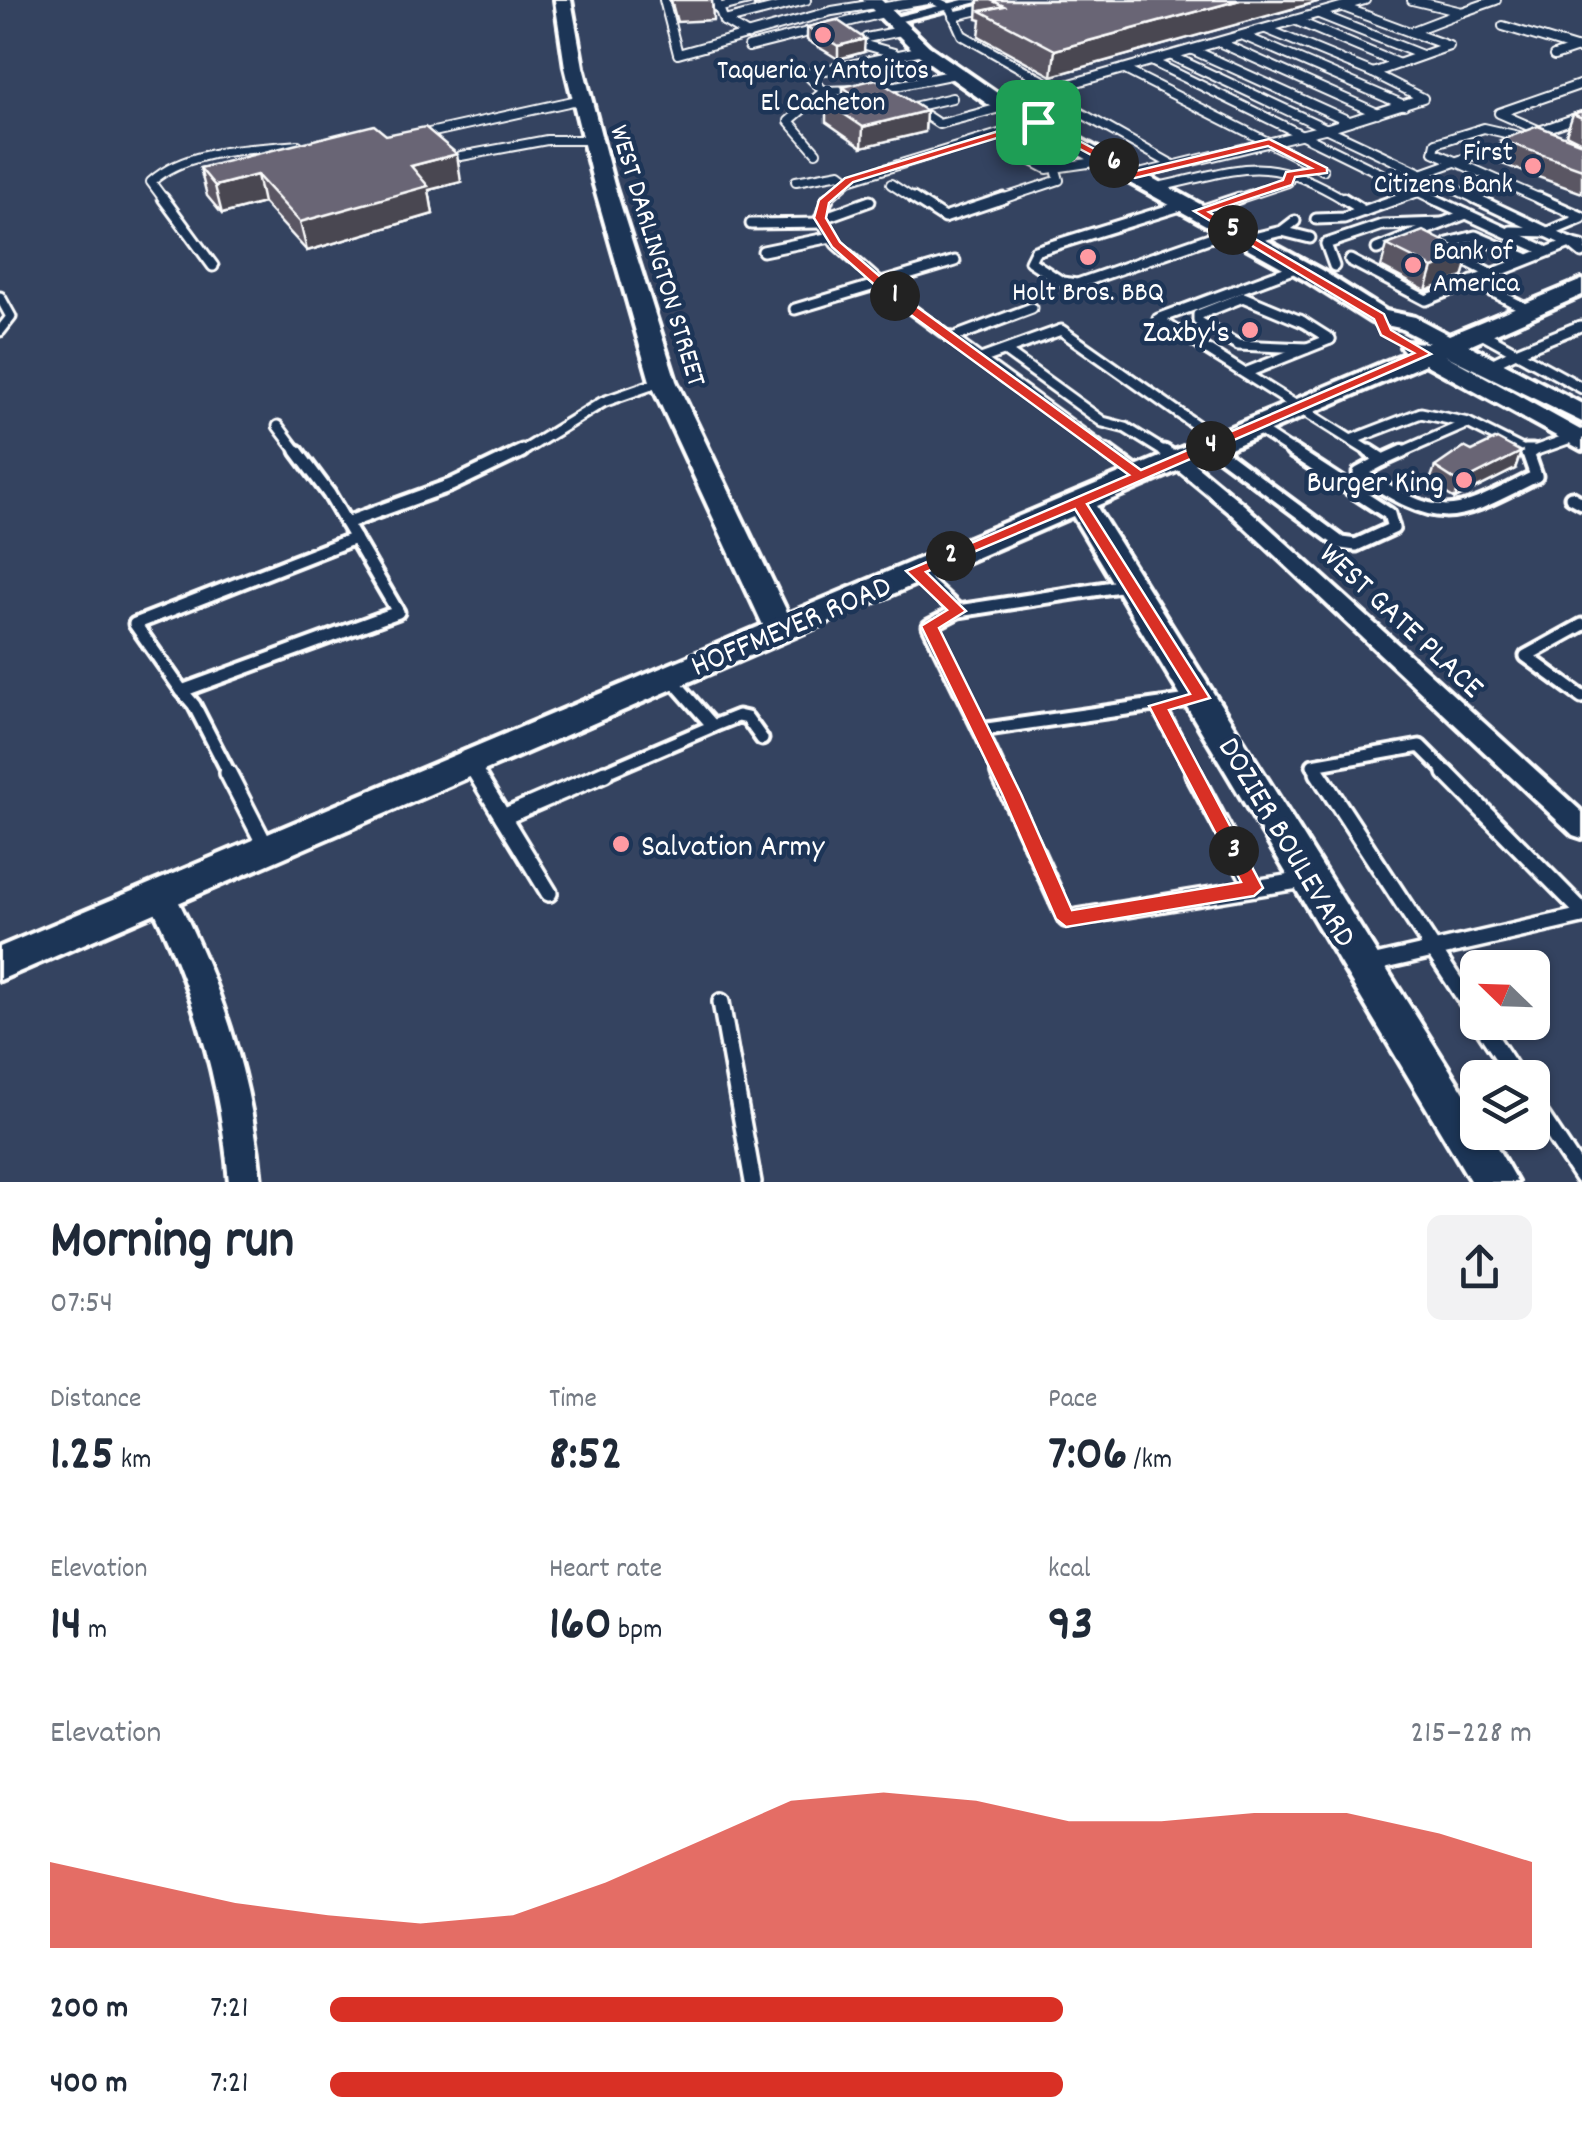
<!DOCTYPE html>
<html lang="en">
<head>
<meta charset="utf-8">
<style>
  :root { --surface:#fff; --page:#f2f2f3; --text:#1f2937; --muted:#747a83; --accent:#d93025 }
  body { margin:0; font-family:Dekko,sans-serif; background:var(--page); color:var(--text); height:100vh; display:flex; flex-direction:column; font-size:38px; white-space:nowrap }
  * { box-sizing:border-box; margin:0 }
  p { font-size:32px; color:var(--muted) }
  .icon { flex:none; width:55px; height:55px; fill:none; stroke:currentColor; stroke-width:2; stroke-linecap:round; stroke-linejoin:round }
  .map { position:relative; height:1182px; overflow:hidden }
  .side { display:flex; flex-direction:column; background:var(--surface); flex:1 }
  .side>* { flex:none }
  .needle { width:65px; rotate:293deg }
  .controls { position:absolute; left:1460px; top:950px; display:grid; gap:20px }
  .controls a { display:grid; place-items:center; width:90px; height:90px; border-radius:15px; background:var(--surface); box-shadow:0 2px 8px #0004; font-size:50px }
  .pin { position:absolute; display:grid; place-items:center; width:85px; height:85px; color:#fff; margin:-42px; border-radius:20px; box-shadow:0 5px 15px #0006 }
  .km { position:absolute; width:50px; height:50px; margin:-25px; border-radius:50%; background:#222; color:#fff; font-size:28px; line-height:50px; text-align:center }
  .round { display:grid; place-items:center; flex:none; width:105px; height:105px; border-radius:15px; background:var(--page) }
  .overview { display:flex; align-items:center; justify-content:space-between; height:170px; padding:0 50px }
  h1 { font-size:55px; font-weight:800; line-height:75px }
  .stats { display:grid; grid-template-columns:repeat(3,1fr); gap:15px; height:170px; padding:10px 50px }
  .stats div { display:grid; align-content:center }
  .stats b { font-size:50px; font-weight:800 }
  .stats small { font-size:28px; font-weight:400 }
  .stats p { font-size:28px }
  .chart { height:280px; padding:20px 50px }
  .chart p { display:flex; justify-content:space-between }
  .chart svg { width:100%; height:180px; margin-top:10px; fill:var(--accent); opacity:.7 }
  ul { padding:0 50px; list-style:none; font-size:32px }
  li { display:grid; grid-template-columns:160px 120px 1fr; align-items:center; height:75px }
  li i { height:25px; border-radius:12px; background:var(--accent) }
  .map>svg:first-child { display:block }
  .lines { fill:none; stroke-linecap:round; stroke-linejoin:round }
  .lane-far3-casing { stroke:#fff; stroke-width:12 }
  .lane-far2-casing { stroke:#fff; stroke-width:15 }
  .lane-far1-casing { stroke:#fff; stroke-width:19 }
  .lane-casing { stroke:#fff; stroke-width:22 }
  .street-casing { stroke:#fff; stroke-width:8 }
  .secondary-casing { stroke:#fff; stroke-width:8 }
  .lane-far3 { stroke:#1d3557; stroke-width:8 }
  .lane-far2 { stroke:#1d3557; stroke-width:9 }
  .lane-far1 { stroke:#1d3557; stroke-width:11 }
  .lane { stroke:#1d3557; stroke-width:15 }
  .street { fill:#1d3557; fill-rule:evenodd }
  .secondary { fill:#1d3557; fill-rule:evenodd }
  .wall { fill:#5a5764; stroke:#fff; stroke-width:2.5 }
  .shaded-wall { fill:#4a4751; stroke:#fff; stroke-width:2.5 }
  .building { fill:#696574; stroke:#fff; stroke-width:2.5 }
  .route { fill:#d93025; stroke:#fff; stroke-width:2.5; fill-rule:evenodd }
  .poi-dot { fill:#ff9aa2; stroke:#1d3557; stroke-width:4 }
  .labels { text-anchor:middle; stroke-width:9; stroke-linejoin:round; paint-order:stroke }
  .far-poi-label { font-size:28px; fill:#fff; stroke:#1d3557 }
  .far-street-label { font-size:28px; fill:#fff; stroke:#1d3557 }
  .poi-label { font-size:32px; fill:#fff; stroke:#1d3557; text-anchor:end }
  .street-label { font-size:32px; fill:#fff; stroke:#1d3557 }
</style>
</head>
<body>
<div class="map">
<svg width="1582" height="1182" viewBox="0 0 1582 1182">
  <rect width="100%" height="100%" fill="#344360"/>
  <filter id="ink" filterUnits="userSpaceOnUse"><feTurbulence type="fractalNoise" baseFrequency=".01" numOctaves="2"/><feDisplacementMap in="SourceGraphic" scale="20" xChannelSelector="R" yChannelSelector="G"/><feConvolveMatrix kernelMatrix="1 2 1 2 8 2 1 2 1" color-interpolation-filters="sRGB"/></filter>
  <g filter="url(#ink)">
    <g class="lines">
      <!-- lane-far3 casing -->
      <g class="lane-far3-casing">
        <g id="lane-far3">
          <path d="M 664,0 L 678,54 L 832,11 L 875,4"/>
          <path d="M 716,0 L 724,21 L 748,35"/>
          <path d="M 934,0 L 950,8 L 962,35 L 1056,88 L 1365,0"/>
          <path d="M 1412,0 L 1462,12 L 1496,0"/>
          <path d="M 1343,7 L 1410,32"/>
          <path d="M 718,8 L 749,0"/>
          <path d="M 879,8 L 928,0"/>
          <path d="M 1319,14 L 1422,55"/>
          <path d="M 953,16 L 988,8"/>
          <path d="M 724,21 L 806,0"/>
          <path d="M 1297,21 L 1399,64"/>
          <path d="M 1503,26 L 1582,50"/>
          <path d="M 1266,29 L 1373,73"/>
          <path d="M 1244,36 L 1404,105"/>
          <path d="M 1221,43 L 1377,113"/>
          <path d="M 749,47 L 883,13"/>
          <path d="M 1193,50 L 1349,121"/>
          <path d="M 894,53 L 862,44 L 866,38 L 901,31"/>
          <path d="M 1172,56 L 1480,201"/>
          <path d="M 1554,56 L 1578,48"/>
          <path d="M 1151,61 L 1437,201"/>
          <path d="M 1123,69 L 1323,170"/>
          <path d="M 806,74 L 824,91 L 858,90"/>
          <path d="M 806,74 L 923,50"/>
          <path d="M 876,90 L 955,74"/>
          <path d="M 1049,95 L 1173,165"/>
          <path d="M 913,107 L 939,124 L 1049,95 L 1056,88 L 1037,88 L 996,101"/>
          <path d="M 913,107 L 952,98"/>
          <path d="M 1539,131 L 1582,116"/>
          <path d="M 1547,134 L 1499,113 L 1582,84"/>
          <path d="M 420,135 L 582,99"/>
          <path d="M 1062,135 L 1013,151 L 1047,169 L 1109,160"/>
          <path d="M 1532,139 L 1484,128 L 1436,143 L 1434,152 L 1545,201"/>
          <path d="M 816,152 L 789,121 L 824,91"/>
          <path d="M 461,156 L 547,140 L 592,140"/>
          <path d="M 1424,173 L 1480,153"/>
          <path d="M 1135,175 L 1328,128 L 1423,98 L 1373,73 L 1449,46 L 1410,32 L 1462,12"/>
          <path d="M 796,181 L 840,173 L 849,180"/>
          <path d="M 891,184 L 917,201"/>
          <path d="M 1158,187 C 1246,168 1265,152 1347,201"/>
          <path d="M 165,201 L 151,182 C 188,148 251,150 298,145"/>
          <path d="M 825,201 L 849,180 L 1038,122"/>
          <path d="M 996,201 L 1059,180 L 1057,173"/>
          <path d="M 1231,201 L 1288,182 L 1290,175"/>
          <path d="M 1393,201 L 1418,192"/>
        </g>
      </g>
      <!-- lane-far2 casing -->
      <g class="lane-far2-casing">
        <g id="lane-far2">
          <path d="M 163,198 L 213,266"/>
          <path d="M 828,198 L 820,219 L 836,244 L 900,301 L 1110,454"/>
          <path d="M 913,198 L 944,218 L 1004,198"/>
          <path d="M 1343,198 L 1364,211"/>
          <path d="M 1432,198 L 1544,250"/>
          <path d="M 1475,198 L 1570,243"/>
          <path d="M 1539,198 L 1582,217"/>
          <path d="M 1187,204 L 1035,251 L 1030,261 L 1062,282 L 1077,284 L 1232,230"/>
          <path d="M 1200,211 L 1239,198"/>
          <path d="M 820,219 L 870,201"/>
          <path d="M 1316,219 L 1344,218 L 1400,198"/>
          <path d="M 751,224 L 823,223"/>
          <path d="M 1282,231 L 1310,238"/>
          <path d="M 1511,231 L 1549,232 L 1582,218"/>
          <path d="M 1249,239 L 1282,231 L 1295,221"/>
          <path d="M 1582,246 L 1570,243 L 1582,253"/>
          <path d="M 1377,249 L 1466,214"/>
          <path d="M 763,251 L 831,237"/>
          <path d="M 1350,260 L 1426,300 L 1570,243"/>
          <path d="M 1334,266 L 1326,244 L 1382,225 L 1442,223"/>
          <path d="M 1298,267 L 1158,319 L 1373,454"/>
          <path d="M 1490,273 L 1449,252 L 1448,243 L 1475,236 L 1526,258"/>
          <path d="M 1472,281 L 1527,309"/>
          <path d="M 0,297 L 11,317 L 0,331"/>
          <path d="M 795,309 L 955,261"/>
          <path d="M 1300,320 L 1330,339"/>
          <path d="M 1303,322 L 1243,297 L 1198,315 L 1198,321 L 1238,345 L 1307,348"/>
          <path d="M 1580,326 L 1516,352 L 1582,388"/>
          <path d="M 1478,331 L 1516,352 L 1489,365"/>
          <path d="M 952,338 L 1032,308"/>
          <path d="M 1005,351 L 1103,422 L 1126,428 L 1168,454"/>
          <path d="M 981,359 L 1061,330 L 1220,442"/>
          <path d="M 1245,373 L 1330,339"/>
          <path d="M 278,426 L 299,454"/>
          <path d="M 1255,427 L 1296,454"/>
          <path d="M 1351,440 L 1421,413 L 1468,423"/>
          <path d="M 1210,446 L 1221,454"/>
          <path d="M 518,454 L 603,402 L 663,381"/>
          <path d="M 1397,454 L 1468,423 L 1528,453 L 1582,434"/>
        </g>
      </g>
      <!-- lane-far1 casing -->
      <g class="lane-far1-casing">
        <g id="lane-far1">
          <path d="M 1106,451 L 1140,476"/>
          <path d="M 1164,451 L 1178,460"/>
          <path d="M 1217,451 L 1341,543 L 1356,545 L 1393,528 L 1389,514 L 1292,451"/>
          <path d="M 1369,451 L 1383,460 L 1403,451"/>
          <path d="M 1525,451 L 1533,451"/>
          <path d="M 1383,460 L 1359,473 C 1444,526 1449,520 1536,476 L 1528,453"/>
          <path d="M 1571,497 L 1582,503"/>
          <path d="M 346,523 L 451,485 L 522,451"/>
          <path d="M 914,571 L 958,611"/>
          <path d="M 1126,585 L 958,611 L 929,626 L 980,730 L 1196,699"/>
          <path d="M 1582,625 L 1526,656 L 1582,697"/>
          <path d="M 182,691 L 135,624 L 355,538"/>
          <path d="M 1158,706 L 1195,775"/>
          <path d="M 713,726 L 738,716 L 747,718 L 762,739"/>
          <path d="M 980,730 L 1001,775"/>
          <path d="M 471,765 L 477,775"/>
          <path d="M 230,775 L 194,705 L 182,691 L 398,612 L 329,494 L 297,451"/>
          <path d="M 599,775 L 713,726 L 669,676"/>
          <path d="M 1320,775 L 1313,765 L 1420,746 L 1449,775"/>
        </g>
      </g>
      <!-- lane casing -->
      <g class="lane-casing">
        <g id="lane">
          <path d="M 228,773 L 267,849"/>
          <path d="M 476,773 L 549,893"/>
          <path d="M 999,773 L 1066,919 L 1304,880"/>
          <path d="M 1193,773 L 1254,888"/>
          <path d="M 1318,773 L 1478,1018"/>
          <path d="M 1446,773 L 1582,911"/>
          <path d="M 503,817 L 605,773"/>
          <path d="M 1367,965 L 1582,916"/>
          <path d="M 721,1002 L 753,1182"/>
          <path d="M 1480,1022 L 1517,1078"/>
          <path d="M 1532,1102 L 1582,1177"/>
        </g>
      </g>
      <!-- street casing -->
      <g class="street-casing">
        <g id="street">
          <path d="M 963,0 L 986,0 L 889,24 L 883,20 Z"/>
          <path d="M 1178,454 L 1185,456 L 1243,504 L 1582,812 L 1582,838 L 1573,835 L 1229,512 L 1171,464 L 1168,460 L 1171,456 Z"/>
          <path d="M 161,884 L 171,887 C 220,980 252,1077 261,1182 L 229,1182 C 221,1080 192,986 147,895 L 151,887 Z"/>
        </g>
      </g>
      <!-- secondary casing -->
      <g class="secondary-casing">
        <path id="secondary" d="M 555,0 L 571,0 L 583,67 L 614,185 L 676,381 L 788,614 L 1406,353 L 1401,347 L 1404,342 L 1429,343 L 1400,328 L 1371,322 L 1305,280 L 989,105 L 917,54 L 863,0 L 881,0 L 929,46 L 1003,97 L 1321,270 L 1386,311 L 1415,317 L 1449,335 L 1582,280 L 1582,295 L 1469,345 L 1582,404 L 1582,422 L 1445,355 L 1582,431 L 1582,450 L 1425,364 L 1096,506 L 1478,1115 L 1478,1132 L 1488,1132 L 1517,1182 L 1471,1182 L 1073,516 L 0,980 L 0,947 L 763,625 L 650,381 L 594,185 L 565,67 Z"/>
      </g>
      <!-- lane-far3 -->
      <use href="#lane-far3" class="lane-far3"/>
      <!-- lane-far2 -->
      <use href="#lane-far2" class="lane-far2"/>
      <!-- lane-far1 -->
      <use href="#lane-far1" class="lane-far1"/>
      <!-- lane -->
      <use href="#lane" class="lane"/>
      <!-- street -->
      <use href="#street" class="street"/>
      <!-- secondary -->
      <use href="#secondary" class="secondary"/>
    </g>
    <!-- wall -->
    <g class="wall">
      <path d="M 671,0 L 712,0 L 713,20 L 677,22 Z"/>
      <path d="M 978,0 L 1324,0 L 1052,76 L 979,36 L 981,20 L 977,19 Z"/>
      <path d="M 807,27 L 864,52 L 838,59 L 807,40 Z"/>
      <path d="M 843,87 L 926,111 L 925,132 L 862,147 L 826,122 L 826,102 L 843,98 Z"/>
      <path d="M 1582,111 L 1582,142 L 1566,134 L 1573,114 Z"/>
      <path d="M 386,135 L 461,182 L 429,190 L 433,214 L 307,251 L 263,203 L 222,214 L 207,196 L 200,168 Z"/>
      <path d="M 1501,140 L 1582,143 L 1582,193 L 1494,161 Z"/>
      <path d="M 1387,245 L 1470,254 L 1463,277 L 1426,291 L 1381,267 Z"/>
      <path d="M 1472,451 L 1515,469 L 1455,499 L 1429,483 L 1435,467 Z"/>
    </g>
    <!-- shaded-wall -->
    <g class="shaded-wall">
      <path d="M 754,0 L 776,0 L 754,6 Z"/>
      <path d="M 1240,0 L 1324,0 L 1052,76 L 1055,50 Z"/>
      <path d="M 865,39 L 864,52 L 838,59 L 838,46 Z"/>
      <path d="M 926,111 L 925,132 L 862,147 L 863,127 Z"/>
      <path d="M 457,154 L 461,182 L 429,190 L 433,214 L 307,251 L 300,222 L 411,166 Z"/>
      <path d="M 257,175 L 263,203 L 222,214 L 215,186 Z"/>
      <path d="M 1470,254 L 1463,277 L 1426,291 L 1433,268 Z"/>
      <path d="M 1521,452 L 1515,469 L 1455,499 L 1460,483 Z"/>
    </g>
    <!-- building -->
    <g class="building">
      <path d="M 991,0 L 1240,0 L 1055,50 L 981,11 L 1004,6 Z"/>
      <path d="M 837,20 L 865,39 L 838,46 L 807,27 Z"/>
      <path d="M 876,79 L 926,111 L 863,127 L 826,102 L 854,95 L 843,87 Z"/>
      <path d="M 1582,111 L 1582,118 L 1573,114 Z"/>
      <path d="M 374,125 L 386,135 L 425,127 L 457,154 L 411,166 L 428,186 L 300,222 L 257,175 L 215,186 L 200,168 Z"/>
      <path d="M 1538,126 L 1582,143 L 1582,169 L 1501,140 Z"/>
      <path d="M 1423,231 L 1470,254 L 1433,268 L 1387,245 Z"/>
      <path d="M 1497,439 L 1521,452 L 1460,483 L 1435,467 L 1464,447 L 1472,451 Z"/>
    </g>
  </g>
  <!-- route -->
  <path class="route" d="M 1038,119 L 1136,171 L 1269,139 L 1327,168 L 1327,173 L 1295,177 L 1292,185 L 1209,212 L 1384,314 L 1391,330 L 1431,354 L 1087,504 L 1210,698 L 1169,710 L 1263,888 L 1254,896 L 1066,927 L 1056,919 L 1002,794 L 921,626 L 947,610 L 906,571 L 1129,475 L 896,304 L 832,247 L 814,218 L 819,200 L 845,178 ZM 1036,126 L 1135,178 L 1268,146 L 1311,168 L 1286,172 L 1283,180 L 1194,211 L 1374,319 L 1381,335 L 1414,353 L 1141,470 L 905,298 L 840,242 L 826,218 L 829,203 L 853,182 ZM 1075,509 L 1190,694 L 1149,706 L 1241,882 L 1072,910 L 1021,794 L 939,628 L 966,611 L 926,572 Z"/>
  <!-- markers -->
  <g class="poi-dot">
    <circle cx="823" cy="35" r="10"/>
    <circle cx="1533" cy="166" r="10"/>
    <circle cx="1088" cy="257" r="10"/>
    <circle cx="1413" cy="265" r="10"/>
    <circle cx="1250" cy="330" r="10"/>
    <circle cx="1464" cy="480" r="10"/>
    <circle cx="621" cy="844" r="10"/>
  </g>
  <g class="labels">
    <!-- far-poi labels -->
    <g class="far-poi-label">
      <text x="823" y="78">Taqueria y Antojitos<tspan x="823" dy="32">El Cacheton</tspan></text>
      <text x="1513" y="160" text-anchor="end">First<tspan x="1513" dy="32">Citizens Bank</tspan></text>
      <text x="1433" y="259" text-anchor="start">Bank of<tspan x="1433" dy="32">America</tspan></text>
      <text x="1088" y="300">Holt Bros. BBQ</text>
    </g>
    <!-- far-street labels -->
    <g class="far-street-label">
      <text transform="translate(660 255) rotate(73)" y="10">WEST DARLINGTON STREET</text>
    </g>
    <!-- poi labels -->
    <g class="poi-label">
      <text x="1230" y="341">Zaxby's</text>
      <text x="1444" y="491">Burger King</text>
      <text x="641" y="855" text-anchor="start">Salvation Army</text>
    </g>
    <!-- street labels -->
    <g class="street-label">
      <text transform="translate(1403 619) rotate(43)" y="11">WEST GATE PLACE</text>
      <text transform="translate(790 624) rotate(-23)" y="11">HOFFMEYER ROAD</text>
      <text transform="translate(1289 841) rotate(59)" y="11">DOZIER BOULEVARD</text>
    </g>
  </g>
</svg>
<div class="controls">
<a><svg class="needle" viewBox="-14 -14 28 28"><path d="M0-13l5 13h-10z" fill="#e53935"/><path d="M0 13l5-13h-10z" fill="#747a83"/></svg></a>
<a><svg class="icon" aria-label="layers" viewBox="0 0 24 24"><path d="M12 4l9 5-9 5-9-5zM3 14l9 5 9-5"/></svg></a>
</div>
<div class="pin" style="left:1038px;top:122px;background:#1e9e55"><svg class="icon" aria-label="arrive" viewBox="0 0 24 24"><path d="M6 21V4h12l-3 4 3 4H6"/></svg></div>
<b class="km" style="left:895px;top:296px">1</b>
<b class="km" style="left:951px;top:556px">2</b>
<b class="km" style="left:1234px;top:851px">3</b>
<b class="km" style="left:1211px;top:446px">4</b>
<b class="km" style="left:1233px;top:230px">5</b>
<b class="km" style="left:1114px;top:163px">6</b>
</div>
<section class="side">
<div class="overview"><div><h1>Morning run</h1><p>07:54</p></div><a class="round"><svg class="icon" aria-label="share" viewBox="0 0 24 24"><path d="M12 15V3M7 8l5-5 5 5M5 13v7h14v-7"/></svg></a></div>
<div class="stats">
<div><p>Distance</p><b>1.25<small> km</small></b></div>
<div><p>Time</p><b>8:52</b></div>
<div><p>Pace</p><b>7:06<small> /km</small></b></div>
</div>
<div class="stats">
<div><p>Elevation</p><b>14<small> m</small></b></div>
<div><p>Heart rate</p><b>160<small> bpm</small></b></div>
<div><p>kcal</p><b>93</b></div>
</div>
<div class="chart"><p><span>Elevation</span>215–228 m</p>
<svg viewBox="0 0 160 44" preserveAspectRatio="none"><path d="M0 44V23L10 28L20 33L30 36L40 38L50 36L60 28L70 18L80 8L90 6L100 8L110 13L120 13L130 11L140 11L150 16L160 23V44z"/></svg>
</div>
<ul>
<li><b>200 m</b>7:21<i style="width:61%"></i></li>
<li><b>400 m</b>7:21<i style="width:61%"></i></li>
</ul>
</section>
</body>
</html>
